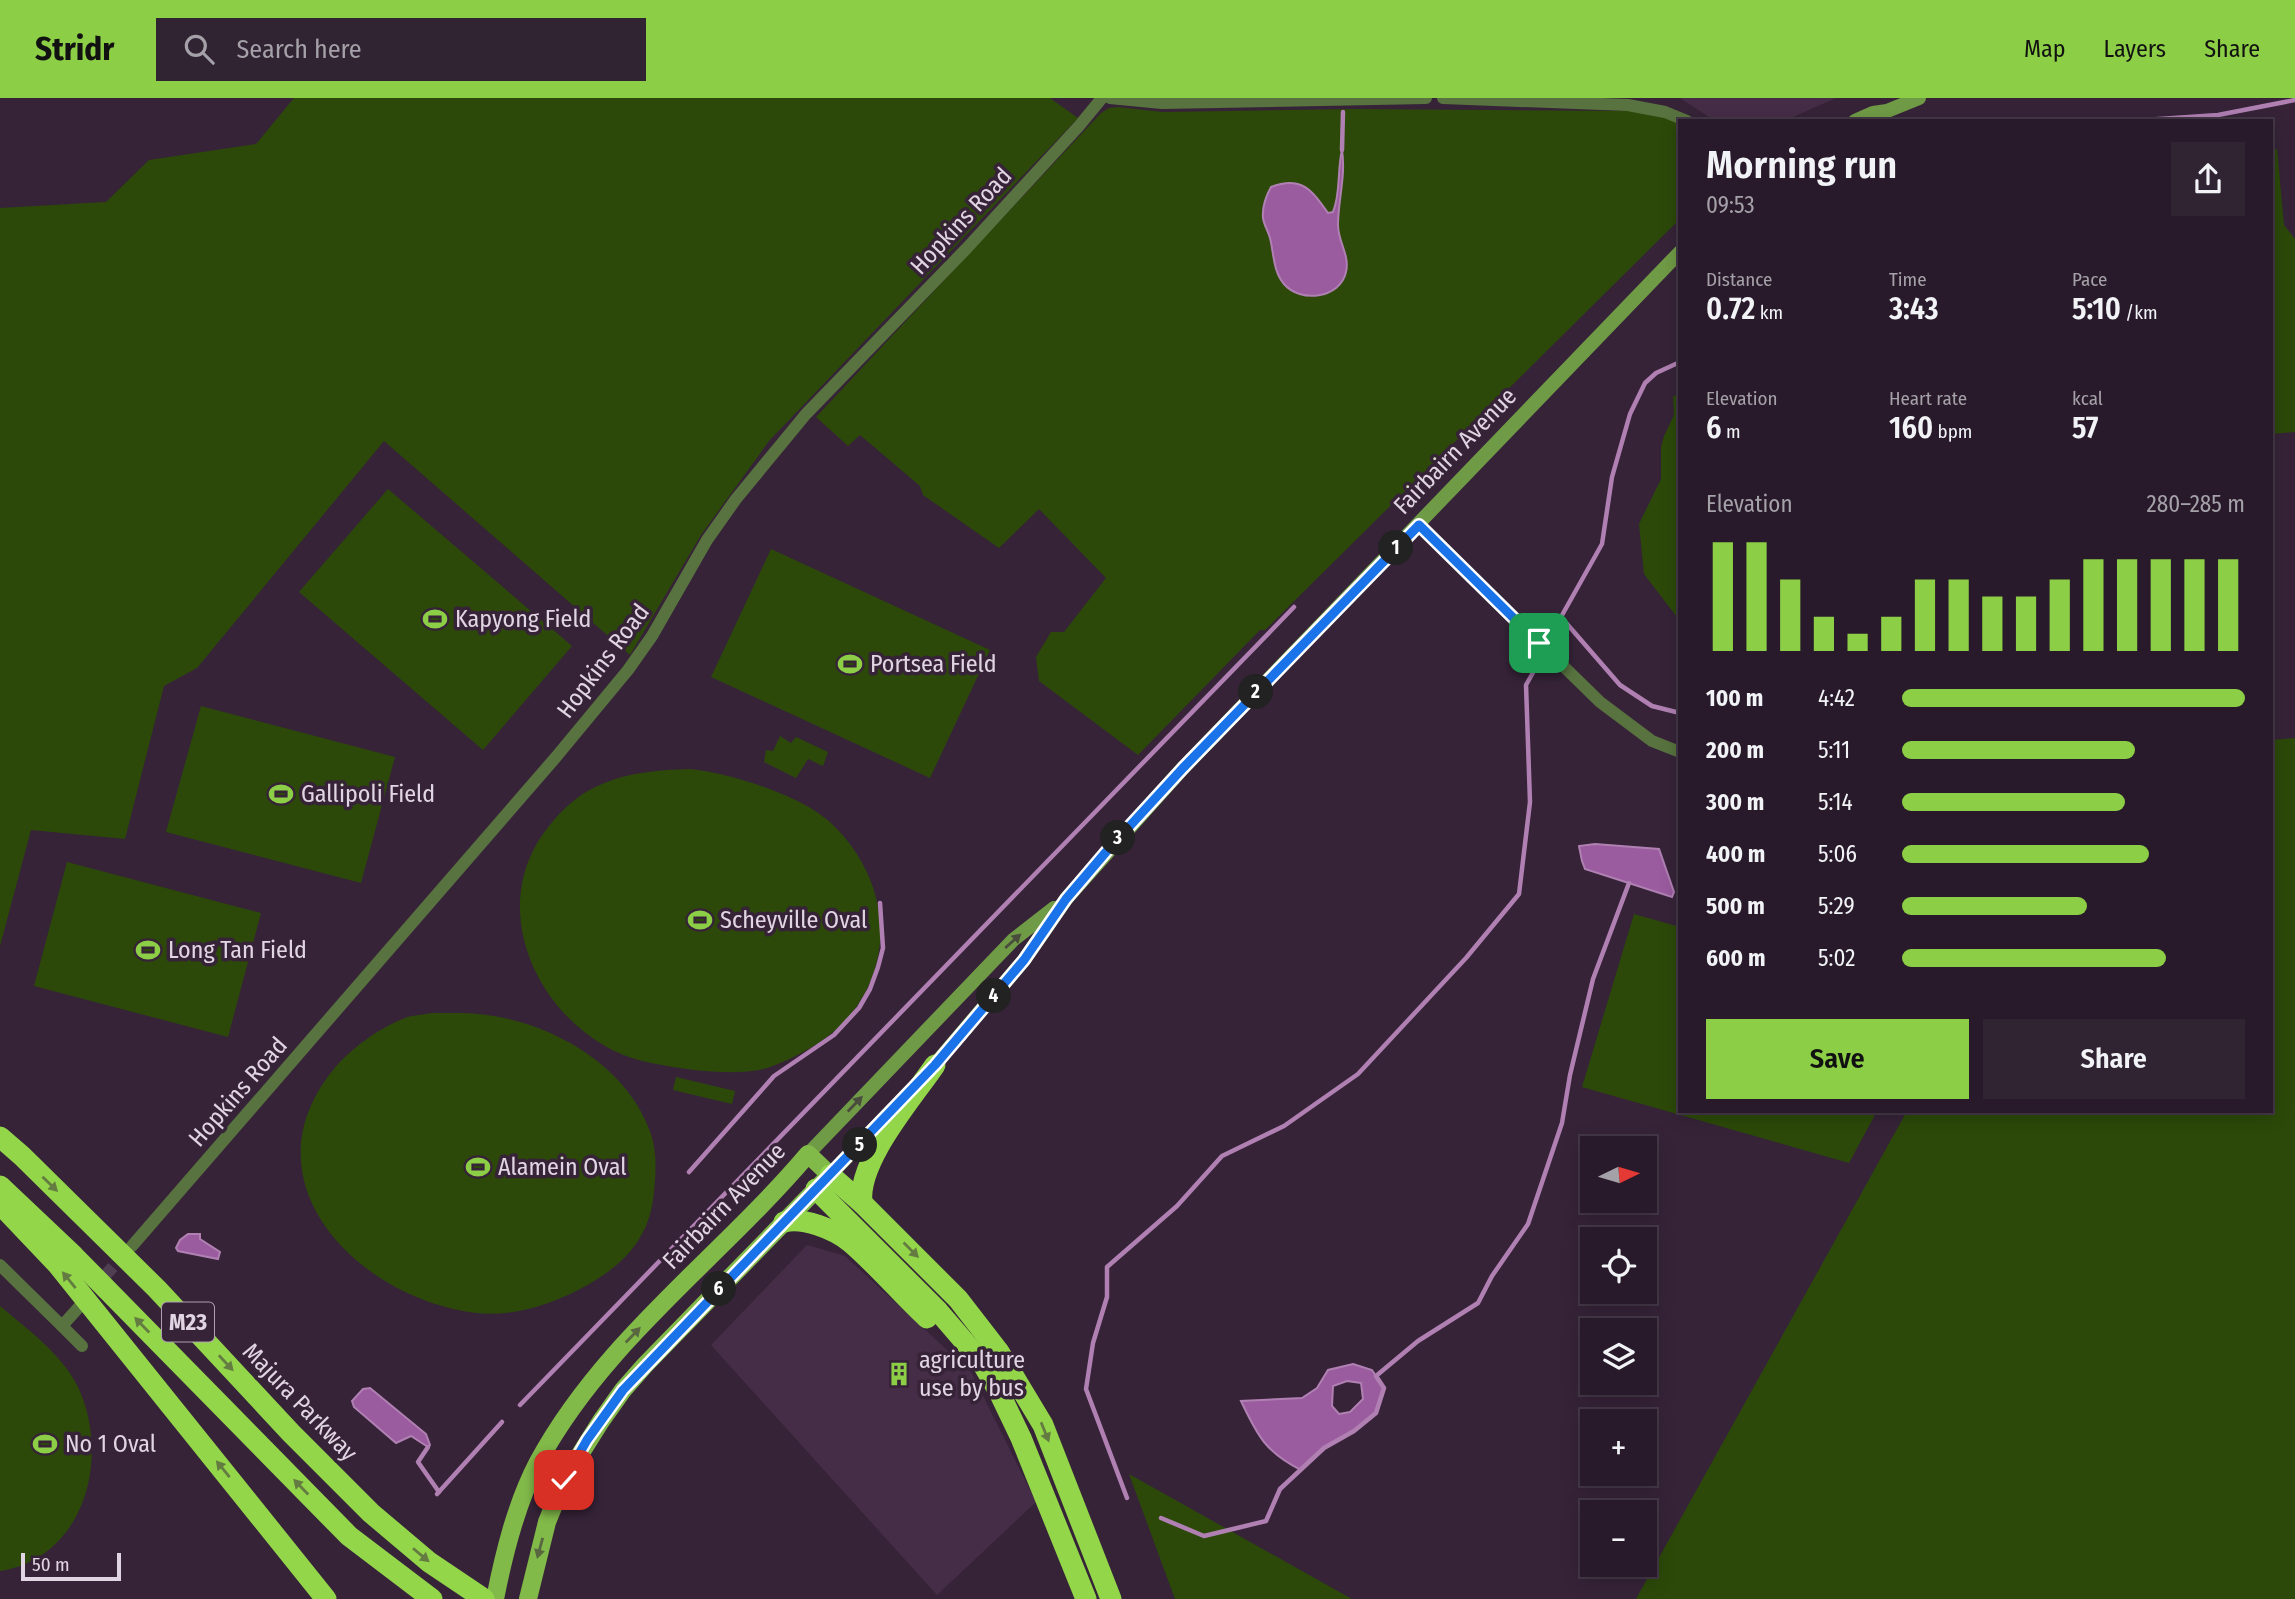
<!DOCTYPE html>
<html lang="en">
<head>
<meta charset="utf-8">
<style>
  :root { --surface:#281a2a; --page:#302332; --text:#f1f3f6; --muted:#a5a1a8; --line:#443847; --accent:#8cce45 }
  body { margin:0; font-family:"Fira Sans Condensed",sans-serif; background:var(--page); color:var(--text); height:100vh; display:flex; flex-direction:column; font-size:26px; white-space:nowrap }
  * { box-sizing:border-box; margin:0 }
  p { font-size:23px; color:var(--muted) }
  .icon { flex:none; width:38px; height:38px; fill:none; stroke:currentColor; stroke-width:2; stroke-linecap:round; stroke-linejoin:round }
  .map { position:relative; flex:1; overflow:hidden }
  .sheet { position:absolute; left:1678px; top:21px; width:595px; height:994px; display:flex; flex-direction:column; background:var(--surface); border-radius:0px; box-shadow:0 4px 18px #0003,0 0 0 2px var(--line) }
  .sheet>* { flex:none }
  .needle { width:46px; rotate:85deg }
  .controls { position:absolute; left:1580px; top:1038px; display:grid; gap:14px }
  .controls a { display:grid; place-items:center; width:77px; height:77px; border-radius:0px; background:var(--surface); box-shadow:0 4px 18px #0003,0 0 0 2px var(--line); font-size:35px }
  .scale { position:absolute; left:21px; bottom:18px; width:100px; box-sizing:border-box; padding-left:7px; border:4px solid #e2d5e3; border-top:0; font-size:19px; line-height:24px; white-space:nowrap; color:#e2d5e3; -webkit-text-stroke:5px #362338; paint-order:stroke }
  .pin { position:absolute; display:grid; place-items:center; width:60px; height:60px; color:#fff; margin:-30px; border-radius:14px; box-shadow:0 4px 10px #0006 }
  .km { position:absolute; width:35px; height:35px; margin:-18px; border-radius:50%; background:#222; color:#fff; font-size:19px; line-height:35px; text-align:center }
  .round { display:grid; place-items:center; flex:none; width:74px; height:74px; border-radius:0px; background:var(--page) }
  .head { display:flex; align-items:center; justify-content:space-between; height:119px; padding:0 28px }
  h1 { font-size:38px; font-weight:600; line-height:52px }
  .figures { display:grid; grid-template-columns:repeat(3,1fr); gap:10px; height:119px; padding:7px 28px }
  .figures div { display:grid; align-content:center }
  .figures b { font-size:30px; font-weight:600 }
  .figures small { font-size:19px; font-weight:400 }
  .figures p { font-size:19px }
  .chart { height:196px; padding:14px 28px }
  .chart p { display:flex; justify-content:space-between }
  .chart svg { width:100%; height:126px; margin-top:7px; stroke:var(--accent); stroke-width:6 }
  .action { display:flex; gap:14px; margin-top:auto; padding:14px 28px }
  .action a { flex:1; height:80px; border-radius:0px; background:var(--accent); color:#111; font-size:28px; font-weight:600; line-height:80px; text-align:center }
  .action a+a { background:var(--page); color:var(--text) }
  ul { padding:0 28px; list-style:none; font-size:23px }
  li { display:grid; grid-template-columns:112px 84px 1fr; align-items:center; height:52px }
  li i { height:18px; border-radius:9px; background:var(--accent) }
  header { display:flex; align-items:center; gap:42px; box-sizing:border-box; height:98px; padding:0 35px; background:var(--accent); color:#111 }
  header strong { font-size:33px }
  nav { display:flex; gap:38px; margin-inline-start:auto; font-size:24px }
  .search { width:490px; height:63px; background:var(--page); display:flex; align-items:center; gap:18px; box-sizing:border-box; padding:0 24px; border-radius:0px; color:var(--muted); font-size:26px }
  .map>svg:first-child { display:block }
  .built { fill:#462d47 }
  .green { fill:#2c4909 }
  .water { fill:#9a5b9f; stroke:#b080b3; stroke-width:2; fill-rule:evenodd }
  .lines { fill:none; stroke-linecap:round; stroke-linejoin:round }
  .stream { stroke:#b080b3; stroke-width:4.5 }
  .minor-tunnel { stroke:#503e52; stroke-width:12; stroke-dasharray:12 6; stroke-linecap:butt }
  .minor { stroke:#58733f; stroke-width:12 }
  .secondary { stroke:#709b46; stroke-width:14 }
  .primary { stroke:#82ba49; stroke-width:18 }
  .motorway { stroke:#93d64a; stroke-width:21 }
  .oneway { fill:#4a4d3d }
  .oneway2 { fill:#647c41 }
  .oneway3 { fill:#586740 }
  .route-casing { stroke:#fff; stroke-width:14 }
  .route { stroke:#1a73e8; stroke-width:9 }
  .labels { text-anchor:middle; stroke-width:7; stroke-linejoin:round; paint-order:stroke }
  .shield { fill:#362338; stroke:#aea0b0; stroke-width:2 }
  .shield-label { font-size:23px; font-weight:bold; fill:#e2d5e3 }
  .street-label { font-size:24px; fill:#e2d5e3; stroke:#362338 }
  .poi-label { font-size:24px; fill:#e2d5e3; stroke:#362338; text-anchor:start }
</style>
</head>
<body>
<header>
<strong>Stridr</strong>
<div class="search"><svg class="icon" aria-label="search" viewBox="0 0 24 24"><circle cx="10" cy="10" r="6"/><path d="M15 15l6 6"/></svg>Search here</div>
<nav><a>Map</a><a>Layers</a><a>Share</a></nav>
</header>
<div class="map">
<svg width="2295" height="1501" viewBox="0 0 2295 1501">
  <rect width="100%" height="100%" fill="#362338"/>
  <!-- built -->
  <g class="built">
    <path d="M 1680,0 L 1836,0 L 1784,23 L 1715,23 Z"/>
    <path d="M 807,1147 L 845,1158 L 971,1274 L 1036,1404 L 937,1497 L 711,1247 Z"/>
  </g>
  <!-- green -->
  <g class="green">
    <path d="M 294,0 L 1050,0 L 1078,20 L 769,343 L 701,437 L 630,557 L 384,343 L 197,570 L 164,588 L 125,741 L 31,732 L 0,848 L 0,110 L 106,104 L 149,62 L 256,46 Z"/>
    <path d="M 1117,9 L 1163,14 L 1353,11 L 1635,13 L 1663,18 L 1680,26 L 1680,121 L 1265,532 L 1260,532 L 1138,657 L 1039,583 L 1036,559 L 1051,534 L 1064,534 L 1106,480 L 1039,411 L 999,450 L 923,397 L 920,388 L 860,337 L 848,348 L 816,319 L 1101,15 L 1109,10 Z"/>
    <path d="M 2277,51 L 2284,127 L 2295,141 L 2295,334 L 2272,336 L 2272,52 Z"/>
    <path d="M 1680,297 L 1680,523 L 1644,476 L 1639,426 L 1661,381 L 1661,349 L 1664,338 L 1674,317 L 1673,298 Z"/>
    <path d="M 388,391 L 572,548 L 483,652 L 299,494 Z"/>
    <path d="M 771,451 L 990,552 L 930,680 L 711,579 Z"/>
    <path d="M 201,608 L 395,659 L 361,785 L 166,734 Z"/>
    <path d="M 780,638 L 791,645 L 796,639 L 828,654 L 823,668 L 808,661 L 796,680 L 764,664 L 766,652 L 773,653 Z"/>
    <path d="M 2295,640 L 2295,1501 L 1636,1501 L 1907,1013 L 2272,1013 L 2272,642 Z"/>
    <path d="M 690,671 C 730,675 801,697 831,725 C 905,795 896,906 803,954 C 790,961 774,969 759,972 C 734,976 706,974 680,970 C 654,966 628,962 605,948 C 529,904 489,802 549,728 C 563,710 580,695 602,686 C 629,674 660,672 690,671 Z"/>
    <path d="M 67,764 L 261,815 L 228,939 L 34,888 Z"/>
    <path d="M 1634,816 L 1680,829 L 1680,1013 L 1877,1013 L 1849,1065 L 1582,989 Z"/>
    <path d="M 431,915 C 452,915 473,914 494,918 C 559,929 629,971 651,1036 C 657,1055 656,1074 654,1094 C 650,1141 623,1168 582,1190 C 550,1207 512,1219 476,1215 C 360,1201 242,1085 333,972 C 350,951 379,930 405,920 C 412,917 422,917 431,915 Z"/>
    <path d="M 676,979 L 735,993 L 732,1006 L 673,992 Z"/>
    <path d="M 0,1208 C 27,1231 62,1256 78,1289 C 111,1359 85,1460 0,1473 Z"/>
    <path d="M 1129,1376 L 1352,1501 L 1175,1501 Z"/>
  </g>
  <!-- water -->
  <g class="water">
    <path d="M 1342,52 C 1346,78 1338,102 1338,127 C 1338,144 1350,157 1346,174 C 1340,201 1300,205 1284,186 C 1273,173 1274,156 1270,140 C 1268,133 1264,127 1263,120 C 1262,109 1266,98 1271,89 C 1301,77 1312,92 1328,115 L 1333,114 C 1341,95 1337,72 1342,52 Z"/>
    <path d="M 1595,746 L 1659,751 L 1674,794 L 1672,799 L 1585,771 L 1582,763 L 1579,748 Z"/>
    <path d="M 188,1136 L 200,1136 L 200,1141 L 220,1154 L 218,1161 L 178,1153 L 176,1150 L 180,1142 Z"/>
    <path d="M 1353,1266 L 1372,1272 L 1384,1290 L 1376,1315 L 1354,1333 L 1324,1350 L 1301,1372 C 1266,1354 1258,1339 1241,1303 L 1302,1300 L 1317,1290 L 1328,1272 ZM 1347,1283 L 1361,1285 L 1363,1301 L 1350,1314 L 1339,1316 L 1332,1308 L 1333,1288 Z"/>
    <path d="M 370,1290 L 426,1336 L 430,1347 L 428,1349 L 411,1338 L 396,1345 L 354,1309 L 352,1303 L 363,1291 Z"/>
  </g>
  <g class="lines">
    <!-- stream -->
    <g class="stream">
      <path d="M 2129,23 L 2218,17 L 2295,2"/>
      <path d="M 1342,52 L 1343,14"/>
      <path d="M 1680,264 L 1656,275 L 1645,285 L 1630,316 L 1612,379 L 1602,446 L 1561,519 L 1620,587 L 1652,608 L 1680,615"/>
      <path d="M 1554,541 L 1561,519"/>
      <path d="M 689,1074 L 774,978 L 834,937 L 859,910 L 870,891 L 878,869 L 883,850 L 880,805"/>
      <path d="M 520,1307 L 1294,509"/>
      <path d="M 428,1349 L 418,1364 L 439,1394"/>
      <path d="M 437,1396 L 502,1324"/>
      <path d="M 1127,1400 L 1086,1291 L 1093,1245 L 1107,1199 L 1107,1169 L 1177,1108 L 1222,1058 L 1284,1028 L 1358,976 L 1466,860 L 1519,796 L 1530,704 L 1526,587 L 1539,564"/>
      <path d="M 1161,1420 L 1204,1438 L 1266,1423 L 1280,1391 L 1324,1350 L 1354,1333 L 1376,1315 L 1384,1290 L 1376,1278 L 1418,1243 L 1478,1205 L 1492,1178 L 1528,1126 L 1562,1025 L 1570,977 L 1593,881 L 1629,785"/>
    </g>
    <!-- minor-tunnel -->
    <path class="minor-tunnel" d="M 81,1205 L 127,1153"/>
    <!-- minor -->
    <g class="minor">
      <path d="M 1110,0 L 1162,5 L 1426,0"/>
      <path d="M 1443,0 L 1628,7 L 1665,14 L 1687,23"/>
      <path d="M 1419,427 L 1600,604 L 1652,643 L 1680,654"/>
      <path d="M 132,1148 L 556,659 L 628,572 L 652,538 L 707,442 L 736,401 L 806,316 L 967,150 L 1079,28 L 1102,0"/>
      <path d="M 0,1167 L 62,1228 L 79,1209"/>
      <path d="M 62,1228 L 82,1248"/>
    </g>
    <!-- secondary -->
    <g class="secondary">
      <path d="M 1855,23 L 1873,15 L 1887,13 L 1919,0"/>
      <path d="M 930,972 L 1024,862 L 1066,801 L 1183,670 L 1680,154"/>
      <path d="M 808,1056 L 1013,842 L 1054,810"/>
      <path d="M 830,1077 L 892,1012"/>
    </g>
    <!-- primary -->
    <path class="primary" d="M 495,1501 C 504,1455 516,1406 538,1364 C 604,1242 720,1160 808,1056 L 830,1077 L 645,1267 L 623,1292 L 601,1323 L 564,1382 L 547,1424 L 528,1501"/>
    <!-- motorway -->
    <g class="motorway">
      <path d="M 0,1039 L 22,1058 L 157,1191 L 291,1335 L 371,1415 L 429,1464 L 484,1501"/>
      <path d="M 830,1077 L 862,1105 L 958,1201 L 999,1254 L 1043,1327 L 1111,1501"/>
      <path d="M 0,1088 L 74,1158 L 349,1438 L 432,1501"/>
      <path d="M 816,1091 L 938,1213 L 981,1263 L 999,1294 L 1021,1340 L 1086,1501"/>
      <path d="M 862,1105 C 857,1063 912,1001 935,967"/>
      <path d="M 0,1106 L 57,1166 L 326,1501"/>
      <path d="M 784,1124 C 803,1119 834,1131 850,1144 C 877,1167 901,1196 927,1220"/>
    </g>
  </g>
  <!-- one-way arrows -->
  <defs><path id="oneway-solid" d="M-6-.8H1V-3.2L6.5 0L1 3.2V.8H-6Z" transform="scale(1.75)"/></defs>
  <g class="oneway">
    <use href="#oneway-solid" transform="translate(1013 843) rotate(-42)"/>
    <use href="#oneway-solid" transform="translate(855 1006) rotate(-46)"/>
  </g>
  <g class="oneway2">
    <use href="#oneway-solid" transform="translate(50 1086) rotate(44)"/>
    <use href="#oneway-solid" transform="translate(911 1152) rotate(45)"/>
    <use href="#oneway-solid" transform="translate(69 1182) rotate(-129)"/>
    <use href="#oneway-solid" transform="translate(142 1227) rotate(-134)"/>
    <use href="#oneway-solid" transform="translate(226 1265) rotate(47)"/>
    <use href="#oneway-solid" transform="translate(1045 1334) rotate(68)"/>
    <use href="#oneway-solid" transform="translate(223 1371) rotate(-129)"/>
    <use href="#oneway-solid" transform="translate(301 1389) rotate(-134)"/>
    <use href="#oneway-solid" transform="translate(421 1457) rotate(40)"/>
  </g>
  <g class="oneway3">
    <use href="#oneway-solid" transform="translate(633 1237) rotate(-46)"/>
    <use href="#oneway-solid" transform="translate(540 1450) rotate(105)"/>
  </g>
  <g class="lines">
    <!-- route casing -->
    <g class="route-casing">
      <path id="route" d="M 564,1382 L 587,1342 L 623,1292 L 935,967 L 1024,862 L 1066,801 L 1106,754 L 1183,670 L 1419,427 L 1539,545"/>
    </g>
    <!-- route -->
    <use href="#route" class="route"/>
  </g>
  <!-- icons -->
  <defs>
    <g id="stadium-bare" transform="scale(1.89)"><path d="M0-5a6.5 5 0 1 0 0 10a6.5 5 0 1 0 0-10ZM-3.5-1.8h7v3.6h-7Z" fill="#8cce45" stroke="#362338" stroke-width="2.5" paint-order="stroke"/></g>
    <g id="building-bare" transform="scale(1.89)"><path d="M-4-6H4V6H1V3H-1V6H-4ZM-2.5-4.3h1.7v1.8h-1.7ZM.8-4.3h1.7v1.8H.8ZM-2.5-1h1.7V.8h-1.7ZM.8-1h1.7V.8H.8Z" fill="#8cce45" stroke="#362338" stroke-width="2.5" paint-order="stroke"/></g>
  </defs>
  <g fill-rule="evenodd">
    <use href="#stadium-bare" x="435" y="521"/>
    <use href="#stadium-bare" x="850" y="566"/>
    <use href="#stadium-bare" x="281" y="696"/>
    <use href="#stadium-bare" x="700" y="822"/>
    <use href="#stadium-bare" x="148" y="852"/>
    <use href="#stadium-bare" x="478" y="1069"/>
    <use href="#building-bare" x="899" y="1276"/>
    <use href="#stadium-bare" x="45" y="1346"/>
  </g>
  <g class="labels">
    <!-- shield labels -->
    <rect class="shield" x="162" y="1204.5" width="52" height="39" rx="5"/>
    <g class="shield-label">
      <text x="188" y="1232">M23</text>
    </g>
    <!-- street labels -->
    <g class="street-label">
      <text transform="translate(961 123) rotate(-47)" y="8">Hopkins Road</text>
      <text transform="translate(1455 353) rotate(-46)" y="8">Fairbairn Avenue</text>
      <text transform="translate(603 563) rotate(-53)" y="8">Hopkins Road</text>
      <text transform="translate(238 994) rotate(-49)" y="8">Hopkins Road</text>
      <text transform="translate(724 1108) rotate(-46)" y="8">Fairbairn Avenue</text>
      <text transform="translate(300 1304) rotate(46)" y="8">Majura Parkway</text>
    </g>
    <!-- poi labels -->
    <g class="poi-label">
      <text x="455" y="529">Kapyong Field</text>
      <text x="870" y="574">Portsea Field</text>
      <text x="301" y="704">Gallipoli Field</text>
      <text x="720" y="830">Scheyville Oval</text>
      <text x="168" y="860">Long Tan Field</text>
      <text x="498" y="1077">Alamein Oval</text>
      <text x="919" y="1270">agriculture<tspan x="919" dy="28">use by bus</tspan></text>
      <text x="65" y="1354">No 1 Oval</text>
    </g>
  </g>
</svg>
<div class="controls">
<a><svg class="needle" viewBox="-14 -14 28 28"><path d="M0-13l5 13h-10z" fill="#e53935"/><path d="M0 13l5-13h-10z" fill="#a5a1a8"/></svg></a>
<a><svg class="icon" aria-label="locate" viewBox="0 0 24 24"><circle cx="12" cy="12" r="6"/><path d="M12 2v4M12 18v4M2 12h4M18 12h4"/></svg></a>
<a><svg class="icon" aria-label="layers" viewBox="0 0 24 24"><path d="M12 4l9 5-9 5-9-5zM3 14l9 5 9-5"/></svg></a>
<a>+</a>
<a>−</a>
</div>
<div class="scale">50 m</div>
<div class="pin" style="left:1539px;top:545px;background:#1e9e55"><svg class="icon" aria-label="arrive" viewBox="0 0 24 24"><path d="M6 21V4h12l-3 4 3 4H6"/></svg></div>
<div class="pin" style="left:564px;top:1382px;background:#d93025"><svg class="icon" aria-label="check" viewBox="0 0 24 24"><path d="M5 12l5 5 9-10"/></svg></div>
<b class="km" style="left:1396px;top:450px">1</b>
<b class="km" style="left:1256px;top:594px">2</b>
<b class="km" style="left:1118px;top:740px">3</b>
<b class="km" style="left:994px;top:898px">4</b>
<b class="km" style="left:860px;top:1047px">5</b>
<b class="km" style="left:719px;top:1191px">6</b>
<section class="sheet">
<div class="head"><div><h1>Morning run</h1><p>09:53</p></div><a class="round"><svg class="icon" aria-label="share" viewBox="0 0 24 24"><path d="M12 15V3M7 8l5-5 5 5M5 13v7h14v-7"/></svg></a></div>
<div class="figures">
<div><p>Distance</p><b>0.72<small> km</small></b></div>
<div><p>Time</p><b>3:43</b></div>
<div><p>Pace</p><b>5:10<small> /km</small></b></div>
</div>
<div class="figures">
<div><p>Elevation</p><b>6<small> m</small></b></div>
<div><p>Heart rate</p><b>160<small> bpm</small></b></div>
<div><p>kcal</p><b>57</b></div>
</div>
<div class="chart"><p><span>Elevation</span>280–285 m</p>
<svg viewBox="0 0 160 44" preserveAspectRatio="none"><path d="M5 44V6M15 44V6M25 44V19M35 44V32M45 44V38M55 44V32M65 44V19M75 44V19M85 44V25M95 44V25M105 44V19M115 44V12M125 44V12M135 44V12M145 44V12M155 44V12"/></svg>
</div>
<ul>
<li><b>100 m</b>4:42<i style="width:100%"></i></li>
<li><b>200 m</b>5:11<i style="width:68%"></i></li>
<li><b>300 m</b>5:14<i style="width:65%"></i></li>
<li><b>400 m</b>5:06<i style="width:72%"></i></li>
<li><b>500 m</b>5:29<i style="width:54%"></i></li>
<li><b>600 m</b>5:02<i style="width:77%"></i></li>
</ul>
<div class="action"><a>Save</a><a>Share</a></div>
</section>
</div>
</body>
</html>
